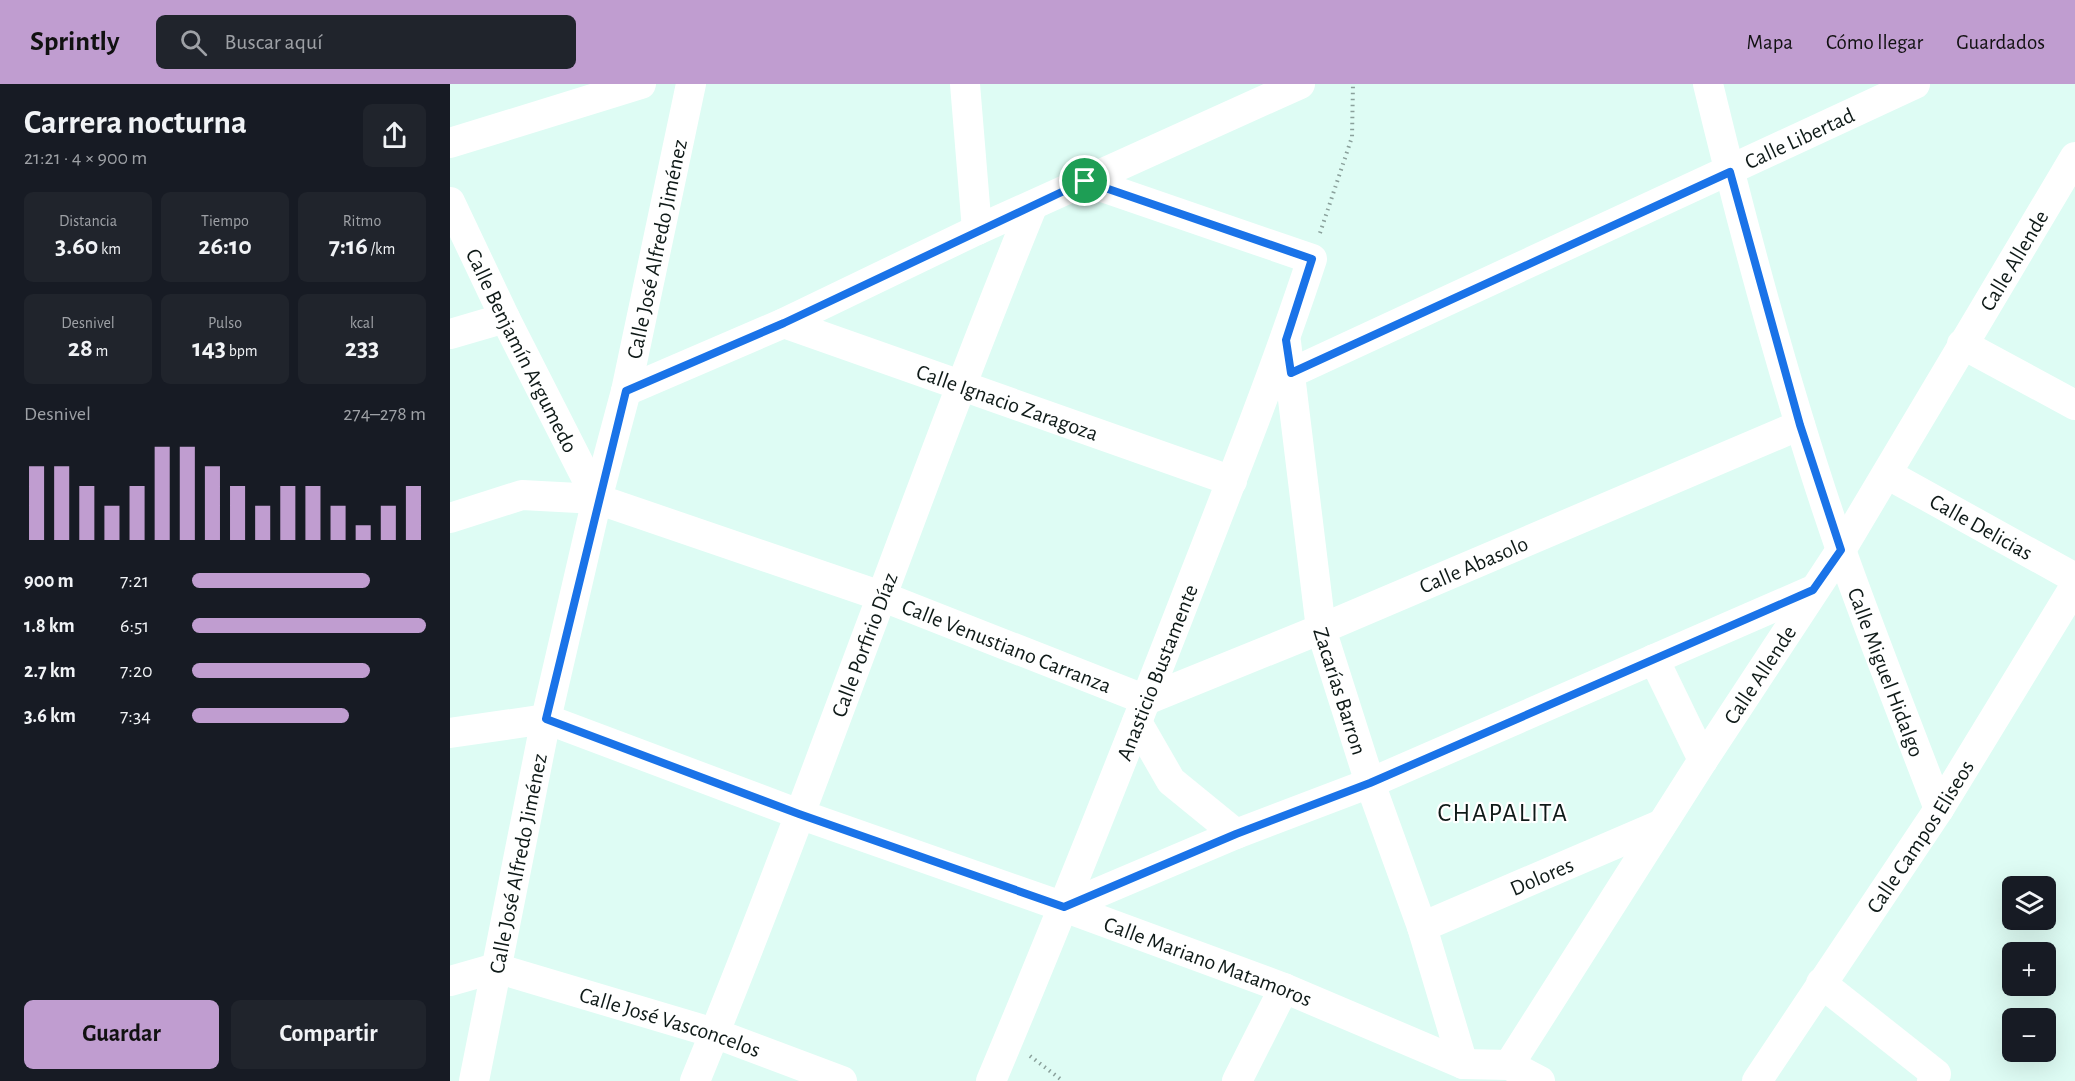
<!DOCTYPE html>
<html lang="es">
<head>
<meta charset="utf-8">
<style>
  :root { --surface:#171b24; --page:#20242c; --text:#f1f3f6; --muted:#9ea1a6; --accent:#c09dd0 }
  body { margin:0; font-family:"Alegreya Sans",sans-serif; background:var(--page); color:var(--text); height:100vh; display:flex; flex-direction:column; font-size:22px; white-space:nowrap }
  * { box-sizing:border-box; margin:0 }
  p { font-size:20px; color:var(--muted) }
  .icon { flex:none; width:33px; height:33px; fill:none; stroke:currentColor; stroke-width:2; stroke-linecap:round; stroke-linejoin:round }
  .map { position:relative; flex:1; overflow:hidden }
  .panel { display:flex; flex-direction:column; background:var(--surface); width:450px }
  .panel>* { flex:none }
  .controls { position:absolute; left:1552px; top:792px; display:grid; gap:12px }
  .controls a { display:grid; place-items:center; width:54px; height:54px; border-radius:9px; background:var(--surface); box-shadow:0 6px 24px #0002; font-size:30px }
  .pin { position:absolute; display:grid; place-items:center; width:51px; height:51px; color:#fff; margin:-26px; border:3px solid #fff; border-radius:50%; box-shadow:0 2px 6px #0007 }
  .round { display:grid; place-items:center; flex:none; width:63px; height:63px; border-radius:9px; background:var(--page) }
  .head { display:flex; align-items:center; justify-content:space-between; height:102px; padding:0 24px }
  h1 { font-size:33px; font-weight:600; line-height:45px }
  .metrics { display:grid; grid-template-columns:repeat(3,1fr); gap:9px; height:102px; padding:6px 24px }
  .metrics div { display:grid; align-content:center; border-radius:9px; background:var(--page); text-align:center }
  .metrics b { font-size:26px; font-weight:600 }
  .metrics small { font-size:16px; font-weight:400 }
  .metrics p { font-size:16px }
  .chart { height:168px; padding:12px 24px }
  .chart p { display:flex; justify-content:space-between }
  .chart svg { width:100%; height:108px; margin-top:6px; stroke:var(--accent); stroke-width:6 }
  .button { display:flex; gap:12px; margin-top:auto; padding:12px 24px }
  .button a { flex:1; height:69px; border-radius:9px; background:var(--accent); color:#111; font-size:24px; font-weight:600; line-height:69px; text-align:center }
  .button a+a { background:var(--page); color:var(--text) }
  ul { padding:0 24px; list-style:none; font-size:20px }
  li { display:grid; grid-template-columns:96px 72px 1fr; align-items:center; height:45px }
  li i { height:15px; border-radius:8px; background:var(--accent) }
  header { display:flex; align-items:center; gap:36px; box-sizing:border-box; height:84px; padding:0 30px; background:var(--accent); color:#111 }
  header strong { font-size:28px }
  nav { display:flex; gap:33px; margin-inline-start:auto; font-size:21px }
  .search { width:420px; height:54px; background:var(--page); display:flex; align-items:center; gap:15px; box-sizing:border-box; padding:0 21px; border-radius:9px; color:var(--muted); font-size:22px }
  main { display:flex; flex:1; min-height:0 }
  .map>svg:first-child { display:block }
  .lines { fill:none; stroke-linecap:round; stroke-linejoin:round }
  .path { stroke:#8aa09b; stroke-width:4; stroke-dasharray:1.5 4.5; stroke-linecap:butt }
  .minor { stroke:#fff; stroke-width:30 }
  .route-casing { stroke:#fff; stroke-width:12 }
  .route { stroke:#1a73e8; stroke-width:8 }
  .labels { text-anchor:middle; stroke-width:4.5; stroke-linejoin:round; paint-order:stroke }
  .street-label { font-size:22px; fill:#0f1a18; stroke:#fff }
  .quarter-label { font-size:26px; letter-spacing:1.5px; fill:#0f1a18; stroke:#fff }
</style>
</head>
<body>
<header>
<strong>Sprintly</strong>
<div class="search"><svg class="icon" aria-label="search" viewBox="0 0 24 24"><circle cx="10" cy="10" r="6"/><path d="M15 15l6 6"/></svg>Buscar aquí</div>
<nav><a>Mapa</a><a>Cómo llegar</a><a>Guardados</a></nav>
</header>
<main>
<section class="panel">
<div class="head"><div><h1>Carrera nocturna</h1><p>21:21 · 4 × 900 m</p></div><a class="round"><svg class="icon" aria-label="share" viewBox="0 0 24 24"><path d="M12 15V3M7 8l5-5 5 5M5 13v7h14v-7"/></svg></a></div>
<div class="metrics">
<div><p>Distancia</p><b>3.60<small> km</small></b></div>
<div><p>Tiempo</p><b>26:10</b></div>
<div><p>Ritmo</p><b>7:16<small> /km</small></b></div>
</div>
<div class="metrics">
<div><p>Desnivel</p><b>28<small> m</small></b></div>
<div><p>Pulso</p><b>143<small> bpm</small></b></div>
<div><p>kcal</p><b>233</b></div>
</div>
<div class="chart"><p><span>Desnivel</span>274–278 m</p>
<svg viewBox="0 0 160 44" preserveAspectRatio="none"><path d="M5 44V14M15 44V14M25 44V22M35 44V30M45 44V22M55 44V6M65 44V6M75 44V14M85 44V22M95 44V30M105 44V22M115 44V22M125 44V30M135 44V38M145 44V30M155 44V22"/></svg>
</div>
<ul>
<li><b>900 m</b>7:21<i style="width:76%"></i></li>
<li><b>1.8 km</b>6:51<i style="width:100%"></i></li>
<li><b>2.7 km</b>7:20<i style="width:76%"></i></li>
<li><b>3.6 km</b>7:34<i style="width:67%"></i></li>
</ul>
<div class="button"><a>Guardar</a><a>Compartir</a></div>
</section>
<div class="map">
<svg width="1625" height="997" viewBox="0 0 1625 997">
  <rect width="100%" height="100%" fill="#defcf4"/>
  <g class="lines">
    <!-- path -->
    <g class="path">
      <path d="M 870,149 L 902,53 L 903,0"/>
      <path d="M 580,972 L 613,997"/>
    </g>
    <!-- minor -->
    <g class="minor">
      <path d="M 515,0 L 527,146"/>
      <path id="s1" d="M 1258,0 C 1296,157 1338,314 1391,466 C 1422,553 1456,639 1489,725"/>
      <path d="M 0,59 L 191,0"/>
      <path id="s2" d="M 0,118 L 55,234 L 147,415"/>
      <path id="s3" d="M 334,239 L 782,397"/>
      <path d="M 0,250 L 55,234"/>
      <path id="s4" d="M 836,258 L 871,545 L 920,699 L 972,843 L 1013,980"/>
      <path d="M 1512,260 L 1625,321"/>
      <path id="s5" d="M 841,289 L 1465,0"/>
      <path d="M 176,307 L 334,239 L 527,146 L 850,0"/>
      <path id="s6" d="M 1437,390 L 1625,494"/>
      <path id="s7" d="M 0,434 L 72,411 L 147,415 L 431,512 L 696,616 L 871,545 L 1350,341"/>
      <path d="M 1204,575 L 1253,676"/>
      <path d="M 687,638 L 721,697 L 786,750"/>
      <path id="s8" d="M 0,649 L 96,635 L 349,730 L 614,823 L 834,904 L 1013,980 L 1059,981 L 1090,997"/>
      <path d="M 614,823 L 786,750 L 920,699 L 1363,506"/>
      <path id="s9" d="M 972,843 L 1212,740"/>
      <path id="s10" d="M 0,897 L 46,884 L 264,949 L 392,997"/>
      <path d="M 1371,899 L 1486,990 L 1482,997"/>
      <path id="s11" d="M 1059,981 L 1253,676 L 1391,466 L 1625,73"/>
      <path id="s12" d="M 24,997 L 96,635 L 147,415 L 176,307 L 241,0"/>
      <path id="s13" d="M 245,997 C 364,708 464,412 582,123"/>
      <path id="s14" d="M 541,997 C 606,843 668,687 729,531 C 775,413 822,296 862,175 L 635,97"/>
      <path d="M 787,997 L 834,904"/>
      <path id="s15" d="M 1307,997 L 1489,725 L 1625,502"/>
    </g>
  </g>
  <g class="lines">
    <!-- route casing -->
    <g class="route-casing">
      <path id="route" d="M 1280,88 L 1350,341 L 1391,466 L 1363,506 L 920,699 L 786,750 L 614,823 L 349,730 L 96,635 L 176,307 L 334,239 L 635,97 L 862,175 L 836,256 L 841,289 Z"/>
    </g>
    <!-- route -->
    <use href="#route" class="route"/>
  </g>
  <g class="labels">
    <!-- street labels -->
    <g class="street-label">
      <text dy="8" stroke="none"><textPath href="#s5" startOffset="560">Calle Libertad</textPath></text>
      <text dy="8" stroke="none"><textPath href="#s12" startOffset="852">Calle José Alfredo Jiménez</textPath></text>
      <text dy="8" stroke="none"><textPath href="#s11" startOffset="950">Calle Allende</textPath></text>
      <text dy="8" stroke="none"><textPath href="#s2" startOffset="165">Calle Benjamín Argumedo</textPath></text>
      <text dy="8" stroke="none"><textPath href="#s3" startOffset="237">Calle Ignacio Zaragoza</textPath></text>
      <text dy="8" stroke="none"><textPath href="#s6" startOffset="108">Calle Delicias</textPath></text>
      <text dy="8" stroke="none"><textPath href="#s7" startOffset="1090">Calle Abasolo</textPath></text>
      <text dy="8" stroke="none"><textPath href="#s13" startOffset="468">Calle Porfirio Díaz</textPath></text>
      <text dy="8" stroke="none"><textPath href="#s7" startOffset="586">Calle Venustiano Carranza</textPath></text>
      <text dy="8" stroke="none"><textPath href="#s14" startOffset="441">Anasticio Bustamente</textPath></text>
      <text dy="8" stroke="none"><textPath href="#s1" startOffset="615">Calle Miguel Hidalgo</textPath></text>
      <text dy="8" stroke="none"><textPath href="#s11" startOffset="464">Calle Allende</textPath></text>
      <text dy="8" stroke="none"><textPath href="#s4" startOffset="354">Zacarías Barron</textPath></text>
      <text dy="8" stroke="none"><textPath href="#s15" startOffset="294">Calle Campos Eliseos</textPath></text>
      <text dy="8" stroke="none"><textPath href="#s12" startOffset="222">Calle José Alfredo Jiménez</textPath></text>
      <text dy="8" stroke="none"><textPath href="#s9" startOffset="130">Dolores</textPath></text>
      <text dy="8" stroke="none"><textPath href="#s8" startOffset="802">Calle Mariano Matamoros</textPath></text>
      <text dy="8" stroke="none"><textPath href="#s10" startOffset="230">Calle José Vasconcelos</textPath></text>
    </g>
    <!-- quarter labels -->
    <g class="quarter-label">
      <text x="1053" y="737">CHAPALITA</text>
    </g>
  </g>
</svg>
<div class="controls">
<a><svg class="icon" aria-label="layers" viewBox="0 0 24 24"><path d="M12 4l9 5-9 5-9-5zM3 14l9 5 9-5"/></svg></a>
<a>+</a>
<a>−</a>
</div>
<div class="pin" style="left:635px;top:97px;background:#1e9e55"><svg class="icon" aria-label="arrive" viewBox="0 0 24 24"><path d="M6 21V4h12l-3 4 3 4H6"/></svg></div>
</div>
</main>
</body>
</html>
